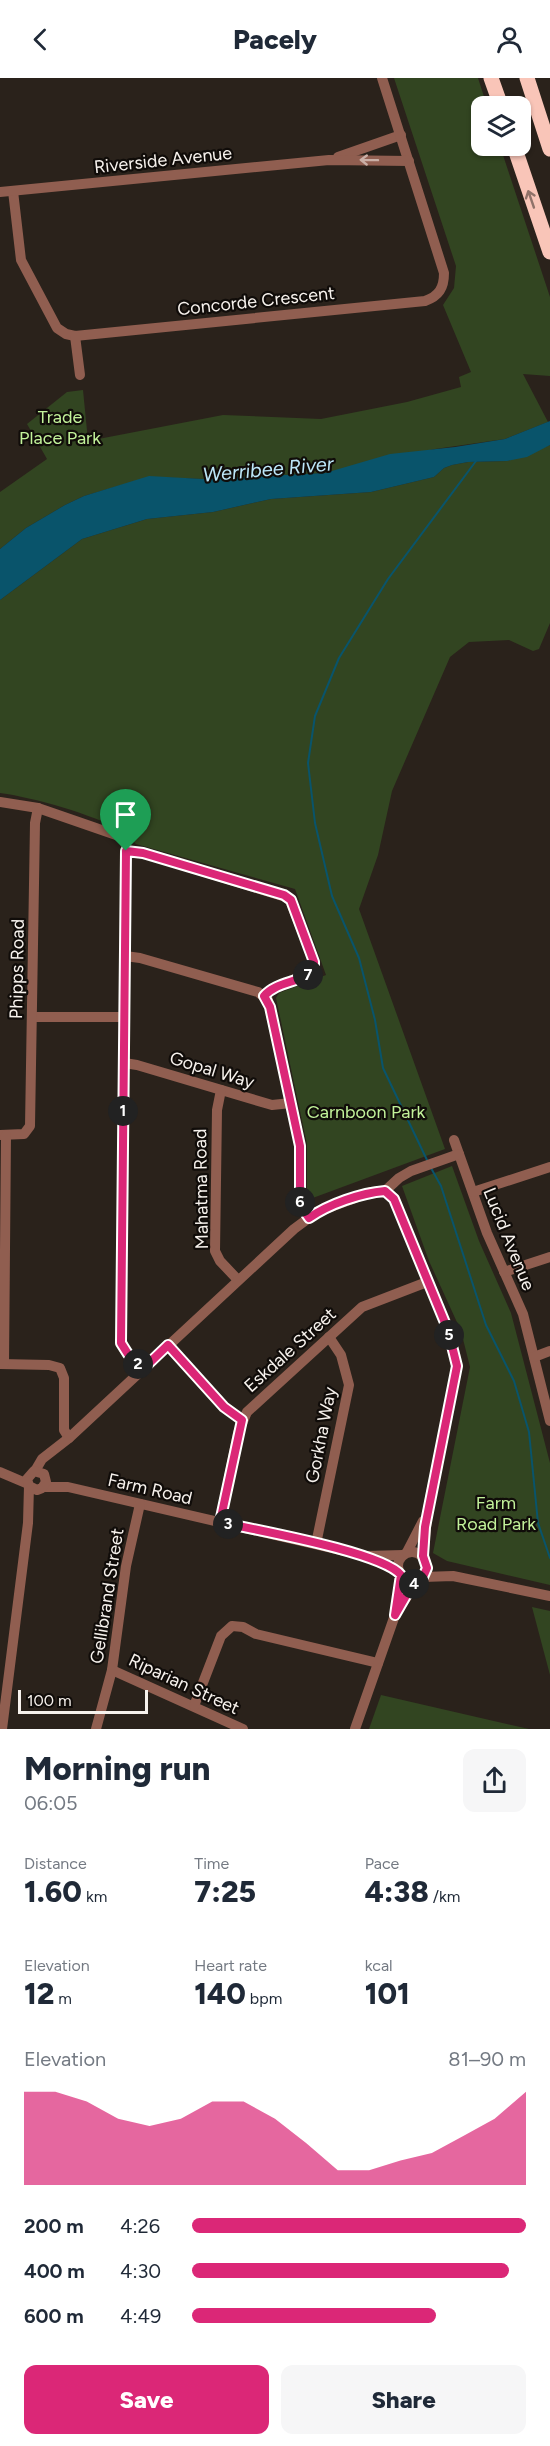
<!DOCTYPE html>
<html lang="en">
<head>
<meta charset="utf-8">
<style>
  :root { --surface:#fff; --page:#f6f6f7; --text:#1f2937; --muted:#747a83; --accent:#db2777 }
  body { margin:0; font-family:Figtree,sans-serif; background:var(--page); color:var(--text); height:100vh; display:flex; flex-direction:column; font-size:22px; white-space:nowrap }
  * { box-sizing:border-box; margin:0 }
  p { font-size:20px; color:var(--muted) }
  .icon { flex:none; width:33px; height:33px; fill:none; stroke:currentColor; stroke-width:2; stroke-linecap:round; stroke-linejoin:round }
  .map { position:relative; height:1651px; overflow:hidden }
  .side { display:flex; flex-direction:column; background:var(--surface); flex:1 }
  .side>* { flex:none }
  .tools { position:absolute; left:471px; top:18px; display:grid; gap:12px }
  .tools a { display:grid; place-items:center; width:60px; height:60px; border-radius:12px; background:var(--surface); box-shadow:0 2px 4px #0004; font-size:30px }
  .scale { position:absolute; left:18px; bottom:15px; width:130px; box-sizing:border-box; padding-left:6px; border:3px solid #f7f2ed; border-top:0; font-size:16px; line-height:21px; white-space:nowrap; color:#f7f2ed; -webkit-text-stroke:4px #100c09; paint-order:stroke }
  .pin { position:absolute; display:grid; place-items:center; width:51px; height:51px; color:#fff; margin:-62px -26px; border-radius:50% 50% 50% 0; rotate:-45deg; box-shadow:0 0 6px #0007 }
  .pin .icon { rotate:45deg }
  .km { position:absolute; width:30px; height:30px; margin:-15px; border-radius:50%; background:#222; color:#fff; font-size:16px; line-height:30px; text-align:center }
  .round { display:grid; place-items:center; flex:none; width:63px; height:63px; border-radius:12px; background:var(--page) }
  .head { display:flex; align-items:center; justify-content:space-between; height:102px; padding:0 24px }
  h1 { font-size:33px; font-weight:800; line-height:45px }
  .figures { display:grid; grid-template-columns:repeat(3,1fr); gap:9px; height:102px; padding:6px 24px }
  .figures div { display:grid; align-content:center }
  .figures b { font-size:30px; font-weight:800 }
  .figures small { font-size:16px; font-weight:400 }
  .figures p { font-size:16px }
  .chart { height:168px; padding:12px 24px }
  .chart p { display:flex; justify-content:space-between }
  .chart svg { width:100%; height:108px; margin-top:6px; fill:var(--accent); opacity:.7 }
  .cta { display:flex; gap:12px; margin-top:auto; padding:12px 24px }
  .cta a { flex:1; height:69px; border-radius:12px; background:var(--accent); color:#fff; font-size:24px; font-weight:800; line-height:69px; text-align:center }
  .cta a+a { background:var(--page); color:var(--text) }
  ul { padding:0 24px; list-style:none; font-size:20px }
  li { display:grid; grid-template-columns:96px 72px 1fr; align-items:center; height:45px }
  li i { height:15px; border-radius:8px; background:var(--accent) }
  header { display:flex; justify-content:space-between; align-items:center; height:78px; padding:0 24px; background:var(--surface); font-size:27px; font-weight:800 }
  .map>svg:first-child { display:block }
  .green { fill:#324521 }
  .water { fill:#09546b }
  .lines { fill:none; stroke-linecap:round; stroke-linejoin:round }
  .stream { stroke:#09546b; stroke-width:2 }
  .minor { stroke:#905e50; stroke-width:10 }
  .highway { stroke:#f9c5b8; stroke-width:15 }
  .oneway { stroke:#c9afa6 }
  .oneway2 { stroke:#907269 }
  .route-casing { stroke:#fff; stroke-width:12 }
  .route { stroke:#db2777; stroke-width:8 }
  .labels { text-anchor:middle; stroke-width:4.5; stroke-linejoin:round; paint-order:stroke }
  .street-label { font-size:18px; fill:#f7f2ed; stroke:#100c09 }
  .park-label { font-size:18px; fill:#c2f29a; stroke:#100c09 }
  .water-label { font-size:20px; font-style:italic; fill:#bce6f8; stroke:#100c09 }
</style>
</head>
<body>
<header><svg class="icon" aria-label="back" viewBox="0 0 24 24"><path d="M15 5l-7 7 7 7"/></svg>Pacely<svg class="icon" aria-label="person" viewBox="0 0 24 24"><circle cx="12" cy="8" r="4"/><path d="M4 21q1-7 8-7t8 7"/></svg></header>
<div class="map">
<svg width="550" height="1651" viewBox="0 0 550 1651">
  <rect width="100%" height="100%" fill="#2a221b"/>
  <!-- green -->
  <g class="green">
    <path d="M 394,0 L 478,0 L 487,28 L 482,28 L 482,68 L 500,68 L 550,219 L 550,298 L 523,296 L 548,344 L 505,361 L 435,371 L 325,395 L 203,401 L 149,399 L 84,418 L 65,427 L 26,450 L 0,471 L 0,414 L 47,381 L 27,346 L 67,314 L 83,312 L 88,363 L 223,337 L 321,341 L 407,324 L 461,309 L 459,299 L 471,294 L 443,227 L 454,210 L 456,188 Z"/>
    <path d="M 550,367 L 550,545 L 539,571 L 533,573 L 509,562 L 469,564 L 450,579 L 392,713 L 378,777 L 359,831 L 445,1071 L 310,1121 L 307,1119 L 307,1066 L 276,920 L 279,915 L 326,897 L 295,811 L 136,766 C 132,762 128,756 123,753 C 91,736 36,720 0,715 L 0,522 L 82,461 L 147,441 L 213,434 L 271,421 L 371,414 L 434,399 L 444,390 L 452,387 L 468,384 L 507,383 Z"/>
    <path d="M 452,1088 L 479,1163 L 511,1235 L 550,1385 L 550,1507 L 447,1483 L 433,1475 L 470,1289 L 461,1253 L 429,1183 L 402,1108 Z"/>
    <path d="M 532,1529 L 550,1533 L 550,1597 Z"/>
    <path d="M 381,1617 L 529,1651 L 369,1651 Z"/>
  </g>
  <!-- water -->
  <path class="water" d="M 550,343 L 550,367 L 527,379 L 507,383 L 468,384 L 452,387 L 444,390 L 434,399 L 371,414 L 271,421 L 213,434 L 147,441 L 82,461 L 0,522 L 0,471 L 26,450 L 65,427 L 84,418 L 149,398 L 203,401 L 325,395 L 390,376 L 455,369 L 505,361 Z"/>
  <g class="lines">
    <!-- stream -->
    <g class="stream">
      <path d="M 427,1082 L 383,990 L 375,942 L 359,880 L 332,818 L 315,745 L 308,685 L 315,638 L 339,580 L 388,501 L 476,383"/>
      <path d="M 431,1090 L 441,1108 L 486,1247 L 514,1303 L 529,1354 L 538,1445 L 550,1480"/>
    </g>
    <!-- minor -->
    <g class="minor">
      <path d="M 338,79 L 401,57"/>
      <path d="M 13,113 L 21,182 L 57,250 L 66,256 L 75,258 L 425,223 C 439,218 444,210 444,195 L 382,0"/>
      <path d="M 0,114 L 329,82 L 409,83"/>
      <path d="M 75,258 L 80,297"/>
      <path d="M 0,724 L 38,730 L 119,758 L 125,763 L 126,768 L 121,1259 L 124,1271 L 143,1291"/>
      <path d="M 126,773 L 143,775 L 289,820 L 314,884 L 314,892 C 301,906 277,902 265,918"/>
      <path d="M 125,878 L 140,880 L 258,914 L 268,922 L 300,1068 L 300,1127 L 309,1140"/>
      <path d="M 33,939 L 124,939"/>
      <path d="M 124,985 L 137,987 L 272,1027 L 291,1025"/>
      <path d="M 221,1012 L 217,1032 L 215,1173 L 220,1183 L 238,1202"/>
      <path d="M 0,1057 L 24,1056 L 30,1048 L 35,745 L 38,730"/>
      <path d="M 454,1062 L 487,1155 L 523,1236 L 550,1343"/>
      <path d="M 385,1113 L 394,1121 L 448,1252 L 457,1288 L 428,1431 L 423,1478"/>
      <path d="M 473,1114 L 550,1089"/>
      <path d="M 504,1194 L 550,1179"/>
      <path d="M 168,1267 L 224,1329 L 242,1342"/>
      <path d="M 534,1279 L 550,1273"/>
      <path d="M 0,1286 L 49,1287 L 60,1290 L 64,1300 L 64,1352 L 69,1360"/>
      <path d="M 4,1286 L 6,1057"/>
      <path d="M 35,1393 L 42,1381 L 69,1360 L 294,1151 L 317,1134 L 371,1114 L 385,1113 L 399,1100 L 411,1093 L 459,1076"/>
      <path d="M 0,1394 L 28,1406"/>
      <path d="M 44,1409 L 68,1409 L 366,1478 L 403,1477"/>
      <path d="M 220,1444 L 238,1355 L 247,1334 L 362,1229 L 427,1204"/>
      <path d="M 316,1466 L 349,1307 L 341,1277 L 329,1259"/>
      <circle cx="412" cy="1488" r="14"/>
      <path d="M 407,1474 L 423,1443"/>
      <path d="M 372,1480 L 399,1494"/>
      <path d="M 423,1499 L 453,1498 L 550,1518"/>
      <path d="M 400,1529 L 419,1501"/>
      <path d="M 112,1592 L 243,1651"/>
      <path d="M 194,1628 L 221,1558 L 232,1548 L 243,1549 L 256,1556 L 378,1585"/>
      <path d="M 2,1651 L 28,1445 L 29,1408 L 27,1401 L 34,1393 L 44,1396 L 46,1404 L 42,1410 L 37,1412 L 29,1408"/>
      <path d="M 96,1651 L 112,1592 L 126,1488 L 140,1426"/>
      <path d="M 355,1651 L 395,1537 L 401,1497"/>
    </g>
    <!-- highway -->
    <g class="highway">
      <path d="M 491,0 L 501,28"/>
      <path d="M 527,0 L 550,71"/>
      <path d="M 514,68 L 550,174"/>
    </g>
  </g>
  <!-- one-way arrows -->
  <defs><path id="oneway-shaft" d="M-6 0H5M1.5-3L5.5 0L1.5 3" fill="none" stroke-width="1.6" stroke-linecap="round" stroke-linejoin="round" transform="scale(1.5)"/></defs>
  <use class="oneway" href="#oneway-shaft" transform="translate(369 82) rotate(-179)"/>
  <use class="oneway2" href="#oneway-shaft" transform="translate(531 121) rotate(-109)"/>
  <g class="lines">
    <!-- route casing -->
    <g class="route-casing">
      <path id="route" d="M 126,773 L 143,775 L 284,817 L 291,822 L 314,884 L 314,892 C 301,905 277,903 264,918 L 270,929 L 300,1068 L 300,1127 L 309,1140 C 329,1126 361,1115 385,1113 L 394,1121 L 448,1252 L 457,1288 L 425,1449 L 423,1478 L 427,1490 L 423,1499 L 407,1516 L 395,1537 L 401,1497 C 382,1474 255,1452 220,1444 L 242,1342 L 224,1329 L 168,1267 L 143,1291 L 128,1276 L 121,1265 Z"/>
    </g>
    <!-- route -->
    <use href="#route" class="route"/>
  </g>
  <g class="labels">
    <!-- street labels -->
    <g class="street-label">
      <text transform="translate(163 82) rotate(-6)" y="6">Riverside Avenue</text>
      <text transform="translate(256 223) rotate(-6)" y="6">Concorde Crescent</text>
      <text transform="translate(17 891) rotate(-89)" y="6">Phipps Road</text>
      <text transform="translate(212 992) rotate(17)" y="6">Gopal Way</text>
      <text transform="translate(201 1111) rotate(-91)" y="6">Mahatma Road</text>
      <text transform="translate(509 1161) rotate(68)" y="6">Lucid Avenue</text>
      <text transform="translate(290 1272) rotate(-42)" y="6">Eskdale Street</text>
      <text transform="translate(321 1357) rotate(-79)" y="6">Gorkha Way</text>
      <text transform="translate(150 1411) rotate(13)" y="6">Farm Road</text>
      <text transform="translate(107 1518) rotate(-81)" y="6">Gellibrand Street</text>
      <text transform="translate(184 1606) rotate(25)" y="6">Riparian Street</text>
    </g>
    <!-- park labels -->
    <g class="park-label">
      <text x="60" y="345">Trade<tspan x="60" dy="21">Place Park</tspan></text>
      <text x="366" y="1040">Carnboon Park</text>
      <text x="496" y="1431">Farm<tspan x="496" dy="21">Road Park</tspan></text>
    </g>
    <!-- water labels -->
    <g class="water-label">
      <text transform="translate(268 391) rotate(-5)" y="7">Werribee River</text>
    </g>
  </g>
</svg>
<div class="tools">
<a><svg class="icon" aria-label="layers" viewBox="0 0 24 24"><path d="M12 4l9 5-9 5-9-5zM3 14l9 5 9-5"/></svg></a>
</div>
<div class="scale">100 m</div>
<div class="pin" style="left:126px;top:773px;background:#1e9e55"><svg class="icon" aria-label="arrive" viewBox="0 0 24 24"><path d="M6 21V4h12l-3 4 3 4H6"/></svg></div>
<b class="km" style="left:123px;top:1033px">1</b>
<b class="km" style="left:138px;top:1286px">2</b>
<b class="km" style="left:228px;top:1446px">3</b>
<b class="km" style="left:414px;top:1506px">4</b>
<b class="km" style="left:449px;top:1257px">5</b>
<b class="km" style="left:300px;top:1124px">6</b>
<b class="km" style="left:308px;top:897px">7</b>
</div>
<section class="side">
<div class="head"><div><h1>Morning run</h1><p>06:05</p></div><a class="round"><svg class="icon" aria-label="share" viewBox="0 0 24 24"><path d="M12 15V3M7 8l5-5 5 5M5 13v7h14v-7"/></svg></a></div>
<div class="figures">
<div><p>Distance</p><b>1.60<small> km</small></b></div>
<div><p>Time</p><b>7:25</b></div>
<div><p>Pace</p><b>4:38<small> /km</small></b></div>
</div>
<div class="figures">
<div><p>Elevation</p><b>12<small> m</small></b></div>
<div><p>Heart rate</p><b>140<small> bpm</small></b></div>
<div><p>kcal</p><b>101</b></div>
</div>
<div class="chart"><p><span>Elevation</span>81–90 m</p>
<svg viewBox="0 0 160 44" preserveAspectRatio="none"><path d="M0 44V6L10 6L20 10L30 17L40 20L50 17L60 10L70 10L80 17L90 27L100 38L110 38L120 34L130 31L140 24L150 17L160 6V44z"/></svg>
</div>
<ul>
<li><b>200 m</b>4:26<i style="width:100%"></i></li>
<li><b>400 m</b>4:30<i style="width:95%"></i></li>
<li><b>600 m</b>4:49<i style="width:73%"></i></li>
</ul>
<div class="cta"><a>Save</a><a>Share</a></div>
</section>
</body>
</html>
